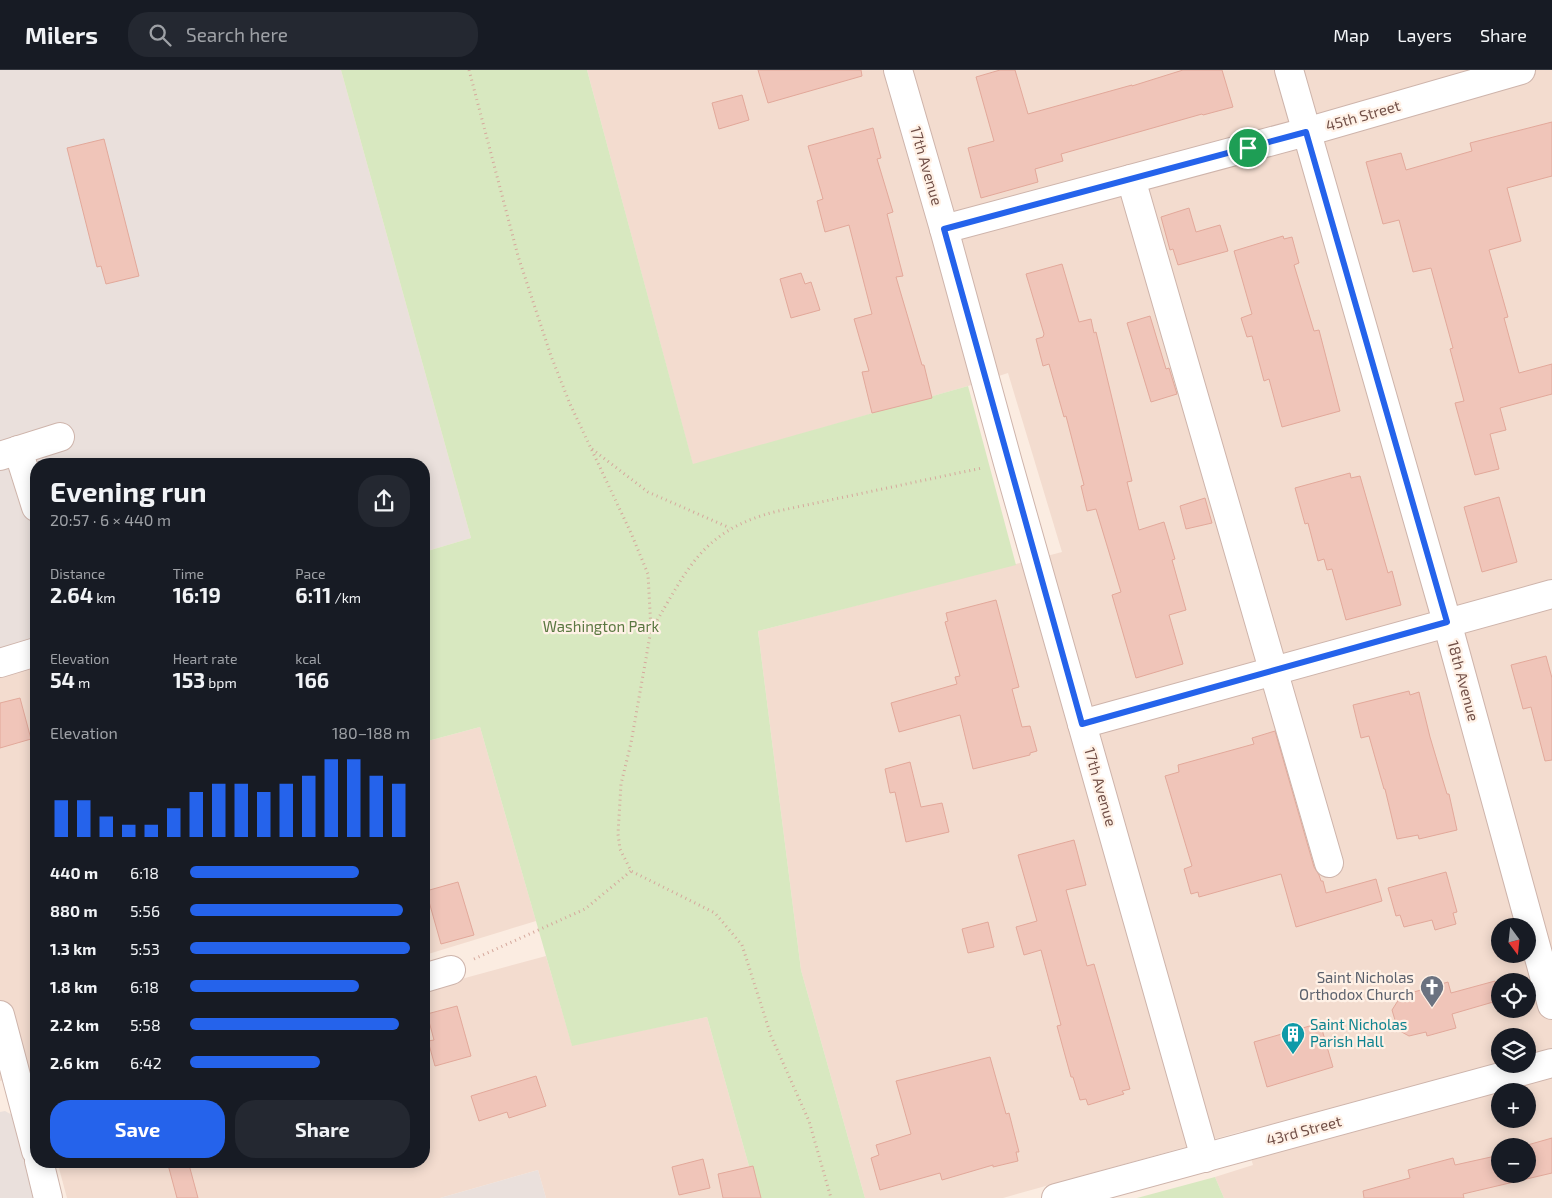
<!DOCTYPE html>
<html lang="en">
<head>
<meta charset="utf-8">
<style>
  :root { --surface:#171b24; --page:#242831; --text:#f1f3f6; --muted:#9ea1a6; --line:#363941; --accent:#2563eb }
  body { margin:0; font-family:"Exo 2",sans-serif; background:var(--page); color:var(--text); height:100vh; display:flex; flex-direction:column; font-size:19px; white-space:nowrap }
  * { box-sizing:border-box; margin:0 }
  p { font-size:16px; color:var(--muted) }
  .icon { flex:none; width:28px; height:28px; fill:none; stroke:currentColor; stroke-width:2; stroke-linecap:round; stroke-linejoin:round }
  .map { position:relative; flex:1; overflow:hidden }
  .side { position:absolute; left:30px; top:388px; width:400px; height:710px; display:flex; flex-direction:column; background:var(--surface); border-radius:20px; box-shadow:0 2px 12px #0003 }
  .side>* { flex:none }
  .needle { width:32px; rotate:165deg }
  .buttons { position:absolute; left:1491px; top:848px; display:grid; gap:10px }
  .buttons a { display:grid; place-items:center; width:45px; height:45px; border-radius:50%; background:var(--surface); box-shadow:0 2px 12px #0003; font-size:25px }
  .pin { position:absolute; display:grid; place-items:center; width:42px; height:42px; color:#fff; margin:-21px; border:2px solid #fff; border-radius:50%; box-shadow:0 1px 5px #0007 }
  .round { display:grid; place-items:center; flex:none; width:52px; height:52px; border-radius:20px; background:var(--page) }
  .overview { display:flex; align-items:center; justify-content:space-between; height:85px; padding:0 20px }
  h1 { font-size:28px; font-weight:700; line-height:38px }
  .stats { display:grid; grid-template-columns:repeat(3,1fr); gap:8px; height:85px; padding:5px 20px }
  .stats div { display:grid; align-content:center }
  .stats b { font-size:21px; font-weight:700 }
  .stats small { font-size:14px; font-weight:400 }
  .stats p { font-size:14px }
  .chart { height:140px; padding:10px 20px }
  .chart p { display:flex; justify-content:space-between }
  .chart svg { width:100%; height:90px; margin-top:5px; stroke:var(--accent); stroke-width:6 }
  .primary-button { display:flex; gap:10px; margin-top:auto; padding:10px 20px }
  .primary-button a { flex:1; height:58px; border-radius:20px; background:var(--accent); color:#fff; font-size:20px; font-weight:700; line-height:58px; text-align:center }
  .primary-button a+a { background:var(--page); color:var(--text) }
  ul { padding:0 20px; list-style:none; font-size:16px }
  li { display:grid; grid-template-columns:80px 60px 1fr; align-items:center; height:38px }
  li i { height:12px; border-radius:6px; background:var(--accent) }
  header { display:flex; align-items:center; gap:30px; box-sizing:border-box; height:70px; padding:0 25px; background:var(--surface); border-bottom:1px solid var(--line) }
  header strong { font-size:24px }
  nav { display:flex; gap:28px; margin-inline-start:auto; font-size:18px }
  .search { width:350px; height:45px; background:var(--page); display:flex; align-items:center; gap:12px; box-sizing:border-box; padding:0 18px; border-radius:20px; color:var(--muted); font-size:19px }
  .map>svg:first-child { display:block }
  .residential { fill:#f3dccf; fill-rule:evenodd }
  .industrial { fill:#eae0dc }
  .green { fill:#d8e8c0 }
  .building { fill:#f0c5b9; stroke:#e2a89a }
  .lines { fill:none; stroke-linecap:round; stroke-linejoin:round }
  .minor-casing { stroke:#ceb4ab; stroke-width:30 }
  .path { stroke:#d5a89c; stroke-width:3; stroke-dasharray:1 4; stroke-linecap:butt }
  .minor { stroke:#fff; stroke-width:28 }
  .route-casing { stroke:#fff; stroke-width:10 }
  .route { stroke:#2563eb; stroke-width:6 }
  .labels { text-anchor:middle; stroke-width:4.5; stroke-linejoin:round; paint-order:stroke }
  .street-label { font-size:15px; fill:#725048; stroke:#fff1e6 }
  .park-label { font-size:15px; fill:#5b7841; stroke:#fff1e6 }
  .worship-label { font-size:15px; fill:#5b616d; stroke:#fff1e6; text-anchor:end }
  .culture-label { font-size:15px; fill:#0d838f; stroke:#fff1e6; text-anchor:start }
</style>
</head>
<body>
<header>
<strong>Milers</strong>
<div class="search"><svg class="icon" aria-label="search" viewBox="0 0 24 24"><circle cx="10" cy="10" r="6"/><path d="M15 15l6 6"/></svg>Search here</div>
<nav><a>Map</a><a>Layers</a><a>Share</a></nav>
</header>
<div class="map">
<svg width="1552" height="1128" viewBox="0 0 1552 1128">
  <rect width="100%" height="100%" fill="#fbece1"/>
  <!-- residential -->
  <g class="residential">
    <path d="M 587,0 L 1552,0 L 1552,1128 L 1224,1128 L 1215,1107 L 1253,1095 L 1243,1061 L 1003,1128 L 865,1128 L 801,900 L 758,561 L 1062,482 L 1008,303 L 968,316 L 693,395 ZM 1500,856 L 1528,856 L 1528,884 L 1500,884 ZM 1500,911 L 1528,911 L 1528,939 L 1500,939 ZM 1500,966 L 1528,966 L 1528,994 L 1500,994 ZM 1500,1021 L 1528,1021 L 1528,1049 L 1500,1049 ZM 1500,1076 L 1528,1076 L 1528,1104 L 1500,1104 Z"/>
    <path d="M 36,595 L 36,1011 L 34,1002 L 0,1011 L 0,606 Z"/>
    <path d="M 480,657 L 536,851 L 425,885 L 432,917 L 546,886 L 572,975 L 707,947 L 758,1128 L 546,1128 L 538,1100 L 440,1128 L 67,1128 L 57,1091 L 424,1091 L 424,672 Z"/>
  </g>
  <!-- industrial -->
  <g class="industrial">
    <path d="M 0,0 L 341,0 L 471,468 L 424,482 L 424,394 L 36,394 L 36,567 L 0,578 Z"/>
    <path d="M 5,1041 L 14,1046 L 35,1128 L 0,1128 L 0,1042 Z"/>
    <path d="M 538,1100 L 546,1128 L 440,1128 Z"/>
  </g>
  <!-- green -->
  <g class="green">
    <path d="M 341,0 L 587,0 L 693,394 L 968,316 L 1016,495 L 758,561 L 801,900 L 865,1128 L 758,1128 L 707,947 L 572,976 L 480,657 L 424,672 L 424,482 L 471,468 Z"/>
    <path d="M 1215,1107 L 1224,1128 L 1137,1128 Z"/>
  </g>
  <!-- building -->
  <g class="building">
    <path d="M 758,0 L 861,0 L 862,6 L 768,33 Z"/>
    <path d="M 1000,0 L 1015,0 L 1028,44 L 1132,15 L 1132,16 L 1183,0 L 1222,0 L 1233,37 L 1203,45 L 1202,44 L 1061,84 L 1063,91 L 1035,99 L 1038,112 L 981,128 L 968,78 L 994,71 L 976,7 Z"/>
    <path d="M 742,25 L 749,50 L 719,59 L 712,33 Z"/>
    <path d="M 1552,52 L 1552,106 L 1507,118 L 1521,171 L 1489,180 L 1508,247 L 1504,248 L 1519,303 L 1552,294 L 1552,324 L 1500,338 L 1506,360 L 1490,364 L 1499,399 L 1475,405 L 1455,333 L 1464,331 L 1450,279 L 1453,278 L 1431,198 L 1413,202 L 1399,150 L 1383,154 L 1366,92 L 1401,83 L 1406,100 L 1472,81 L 1470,73 Z"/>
    <path d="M 873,58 L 881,88 L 877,89 L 893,142 L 887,144 L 903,206 L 896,207 L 922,295 L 924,295 L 932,328 L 872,343 L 862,302 L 869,301 L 854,249 L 872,244 L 849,155 L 825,162 L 817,131 L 823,129 L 808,76 Z"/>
    <path d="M 104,69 L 139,206 L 106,214 L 101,196 L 97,197 L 67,78 Z"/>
    <path d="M 1189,138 L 1196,162 L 1220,155 L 1228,181 L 1178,195 L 1173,179 L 1170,180 L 1161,147 Z"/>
    <path d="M 1283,166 L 1284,169 L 1292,167 L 1299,193 L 1294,195 L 1314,261 L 1319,260 L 1340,341 L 1282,357 L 1269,309 L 1264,311 L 1252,266 L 1247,267 L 1241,248 L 1252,244 L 1234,181 Z"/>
    <path d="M 1062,194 L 1079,252 L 1091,249 L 1094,263 L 1096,262 L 1132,411 L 1127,412 L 1139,460 L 1164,452 L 1175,489 L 1172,490 L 1186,540 L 1169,545 L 1183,594 L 1136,608 L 1112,525 L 1121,522 L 1096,439 L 1087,441 L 1081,416 L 1084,415 L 1066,346 L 1064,347 L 1049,294 L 1043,296 L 1036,269 L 1043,267 L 1044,264 L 1026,204 Z"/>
    <path d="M 801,203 L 805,214 L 811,212 L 820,240 L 791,248 L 780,209 Z"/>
    <path d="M 1150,246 L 1166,299 L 1169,298 L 1177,324 L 1151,332 L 1127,253 Z"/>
    <path d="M 1350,403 L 1351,408 L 1360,406 L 1388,503 L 1392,501 L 1401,535 L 1346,550 L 1332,499 L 1327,500 L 1324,489 L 1318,491 L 1308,453 L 1305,454 L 1295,418 Z"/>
    <path d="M 1499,427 L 1517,492 L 1482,502 L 1464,437 Z"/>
    <path d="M 1205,428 L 1212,453 L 1186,459 L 1180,436 Z"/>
    <path d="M 996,530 L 1019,617 L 1012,619 L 1022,657 L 1030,656 L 1037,681 L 1030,683 L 1030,685 L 973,699 L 960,645 L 899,662 L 891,633 L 957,614 L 955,607 L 960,606 L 945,552 L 948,551 L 946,543 Z"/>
    <path d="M 1546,586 L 1552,608 L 1552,690 L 1545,691 L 1531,637 L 1523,639 L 1511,595 Z"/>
    <path d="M 1409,621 L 1410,625 L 1419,622 L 1430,667 L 1447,724 L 1449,724 L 1457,760 L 1419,769 L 1418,765 L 1397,769 L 1385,719 L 1384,719 L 1369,666 L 1361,668 L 1353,635 Z"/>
    <path d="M 20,628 L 31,669 L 0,678 L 0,633 Z"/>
    <path d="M 1275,661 L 1314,797 L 1319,805 L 1321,811 L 1323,811 L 1326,823 L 1376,809 L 1382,831 L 1296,857 L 1281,804 L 1199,827 L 1198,822 L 1191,824 L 1184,799 L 1192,796 L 1165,706 L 1179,702 L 1178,695 L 1254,674 L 1252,668 Z"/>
    <path d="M 910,692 L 921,737 L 942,733 L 949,762 L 906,772 L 895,722 L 890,723 L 885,699 Z"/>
    <path d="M 1074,770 L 1086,815 L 1066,820 L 1087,896 L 1094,894 L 1130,1019 L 1122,1021 L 1124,1024 L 1088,1035 L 1086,1029 L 1080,1030 L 1073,1007 L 1071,1007 L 1057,956 L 1061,955 L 1041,880 L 1024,885 L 1016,857 L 1037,851 L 1018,785 Z"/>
    <path d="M 1446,802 L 1457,842 L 1453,843 L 1456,854 L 1435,860 L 1432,850 L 1404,857 L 1400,845 L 1396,846 L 1388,818 Z"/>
    <path d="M 458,812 L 474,865 L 441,874 L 426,821 Z"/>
    <path d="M 988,852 L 994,877 L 968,883 L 962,859 Z"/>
    <path d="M 1495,911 L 1500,930 L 1452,944 L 1456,958 L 1427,966 L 1426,962 L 1409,966 L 1398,960 L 1392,940 L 1399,929 L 1415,924 L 1414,922 L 1448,912 L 1451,923 Z"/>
    <path d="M 457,936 L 471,986 L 435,996 L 428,971 L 434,970 L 427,944 Z"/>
    <path d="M 1320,953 L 1333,997 L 1267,1017 L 1254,972 Z"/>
    <path d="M 990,987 L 1006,1044 L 1009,1043 L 1019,1082 L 1016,1082 L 1018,1091 L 993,1097 L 993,1095 L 942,1110 L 940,1103 L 880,1120 L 871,1088 L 879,1085 L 876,1075 L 911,1064 L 896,1011 Z"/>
    <path d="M 536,1006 L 546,1036 L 509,1048 L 507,1042 L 479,1051 L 471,1026 Z"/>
    <path d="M 1552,1068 L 1552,1103 L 1463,1124 L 1464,1128 L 1364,1128 L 1363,1121 L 1410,1108 L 1408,1100 L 1453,1088 L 1455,1095 L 1500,1085 L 1500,1104 L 1528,1104 L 1528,1076 L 1524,1076 Z"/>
    <path d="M 703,1089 L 710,1118 L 679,1125 L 672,1097 Z"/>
    <path d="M 167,1091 L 188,1091 L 198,1128 L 177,1128 Z"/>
    <path d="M 753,1096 L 761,1128 L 723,1128 L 718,1104 Z"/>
  </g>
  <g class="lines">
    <!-- minor casing -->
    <g class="minor-casing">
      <g id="minor">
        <path d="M 898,0 L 944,159 L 1008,393 L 1205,1088"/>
        <path d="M 1289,0 L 1447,552 L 1552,935"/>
        <path d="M 1131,109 L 1329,793"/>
        <path d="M 944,159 L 1306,62 L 1521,0"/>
        <path d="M 18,380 L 36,437"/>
        <path d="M 0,386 L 60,367"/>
        <path d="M 0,593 L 36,582"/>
        <path d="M 1082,654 L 1552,524"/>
        <path d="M 424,908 L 451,900"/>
        <path d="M 0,945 L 36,1081"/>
        <path d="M 39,1091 L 48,1128"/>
        <path d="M 1056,1128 L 1552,993"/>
      </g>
    </g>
    <!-- path -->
    <g class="path">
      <path d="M 469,0 L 518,186 L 551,286 L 570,334 L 631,463 L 648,504 L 651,560 L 631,673 L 621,714 L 618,764 L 620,779 L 631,801 L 715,843 L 742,875 L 771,966 L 809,1051 L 831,1128"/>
      <path d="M 592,379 L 648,422 L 730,458"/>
      <path d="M 652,559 C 689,497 702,460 778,441 L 982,398"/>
      <path d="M 474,889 L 585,839 L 631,801"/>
    </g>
    <!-- minor -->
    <use href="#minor" class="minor"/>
  </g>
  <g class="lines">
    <!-- route casing -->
    <g class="route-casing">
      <path id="route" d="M 1306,62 L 1447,552 L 1082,654 L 944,159 Z"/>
    </g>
    <!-- route -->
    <use href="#route" class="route"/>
  </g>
  <!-- icons -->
  <defs>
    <g id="church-pin" transform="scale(1.25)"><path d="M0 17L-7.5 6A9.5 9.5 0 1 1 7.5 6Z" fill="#6b7280" stroke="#fff1e6"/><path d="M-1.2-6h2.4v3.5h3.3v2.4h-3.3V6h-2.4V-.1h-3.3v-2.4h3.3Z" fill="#fff"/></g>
    <g id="building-pin" transform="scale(1.25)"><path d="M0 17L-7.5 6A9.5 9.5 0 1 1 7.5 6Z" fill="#0f9aa8" stroke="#fff1e6"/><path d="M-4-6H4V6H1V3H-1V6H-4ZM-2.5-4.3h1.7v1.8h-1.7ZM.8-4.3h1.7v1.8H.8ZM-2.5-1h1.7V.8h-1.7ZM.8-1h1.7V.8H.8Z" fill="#fff"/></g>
  </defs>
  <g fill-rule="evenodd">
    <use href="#church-pin" x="1432" y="917"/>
    <use href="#building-pin" x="1293" y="964"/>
  </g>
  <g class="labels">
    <!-- street labels -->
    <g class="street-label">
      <text transform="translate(1363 46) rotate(-16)" y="5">45th Street</text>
      <text transform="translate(926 96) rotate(74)" y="5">17th Avenue</text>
      <text transform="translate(1463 611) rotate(75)" y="5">18th Avenue</text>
      <text transform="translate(1100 717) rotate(74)" y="5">17th Avenue</text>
      <text transform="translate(1304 1061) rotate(-15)" y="5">43rd Street</text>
    </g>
    <!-- park labels -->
    <g class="park-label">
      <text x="601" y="562">Washington Park</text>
    </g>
    <!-- worship labels -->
    <g class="worship-label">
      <text x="1414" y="913">Saint Nicholas<tspan x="1414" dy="17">Orthodox Church</tspan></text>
    </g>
    <!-- culture labels -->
    <g class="culture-label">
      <text x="1310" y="960">Saint Nicholas<tspan x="1310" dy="17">Parish Hall</tspan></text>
    </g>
  </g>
</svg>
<div class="buttons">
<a><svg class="needle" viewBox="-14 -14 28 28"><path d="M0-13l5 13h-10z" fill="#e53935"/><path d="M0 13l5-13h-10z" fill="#9ea1a6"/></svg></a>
<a><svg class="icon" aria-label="locate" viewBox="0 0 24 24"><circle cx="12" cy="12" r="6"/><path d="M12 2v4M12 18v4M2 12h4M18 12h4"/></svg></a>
<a><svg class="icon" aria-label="layers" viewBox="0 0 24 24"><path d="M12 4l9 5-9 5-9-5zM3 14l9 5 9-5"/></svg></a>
<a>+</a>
<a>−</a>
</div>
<div class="pin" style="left:1248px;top:78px;background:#1e9e55"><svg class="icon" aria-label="arrive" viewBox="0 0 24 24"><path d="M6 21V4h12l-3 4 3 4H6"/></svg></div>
<section class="side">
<div class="overview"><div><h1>Evening run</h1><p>20:57 · 6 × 440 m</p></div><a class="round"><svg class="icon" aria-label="share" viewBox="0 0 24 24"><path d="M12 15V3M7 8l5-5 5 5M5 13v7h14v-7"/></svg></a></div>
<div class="stats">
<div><p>Distance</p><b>2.64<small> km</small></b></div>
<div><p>Time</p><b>16:19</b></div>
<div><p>Pace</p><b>6:11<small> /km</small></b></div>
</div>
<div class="stats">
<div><p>Elevation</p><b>54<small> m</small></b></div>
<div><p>Heart rate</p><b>153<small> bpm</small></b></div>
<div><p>kcal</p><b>166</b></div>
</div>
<div class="chart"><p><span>Elevation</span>180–188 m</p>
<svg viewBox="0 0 160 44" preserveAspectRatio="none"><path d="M5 44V26M15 44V26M25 44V34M35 44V38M45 44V38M55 44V30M65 44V22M75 44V18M85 44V18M95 44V22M105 44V18M115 44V14M125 44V6M135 44V6M145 44V14M155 44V18"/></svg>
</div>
<ul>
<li><b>440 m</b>6:18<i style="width:77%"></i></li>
<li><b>880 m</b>5:56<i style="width:97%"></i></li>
<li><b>1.3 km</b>5:53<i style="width:100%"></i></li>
<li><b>1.8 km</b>6:18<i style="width:77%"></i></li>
<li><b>2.2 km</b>5:58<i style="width:95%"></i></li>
<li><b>2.6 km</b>6:42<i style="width:59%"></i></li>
</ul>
<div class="primary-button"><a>Save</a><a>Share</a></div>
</section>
</div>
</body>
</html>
